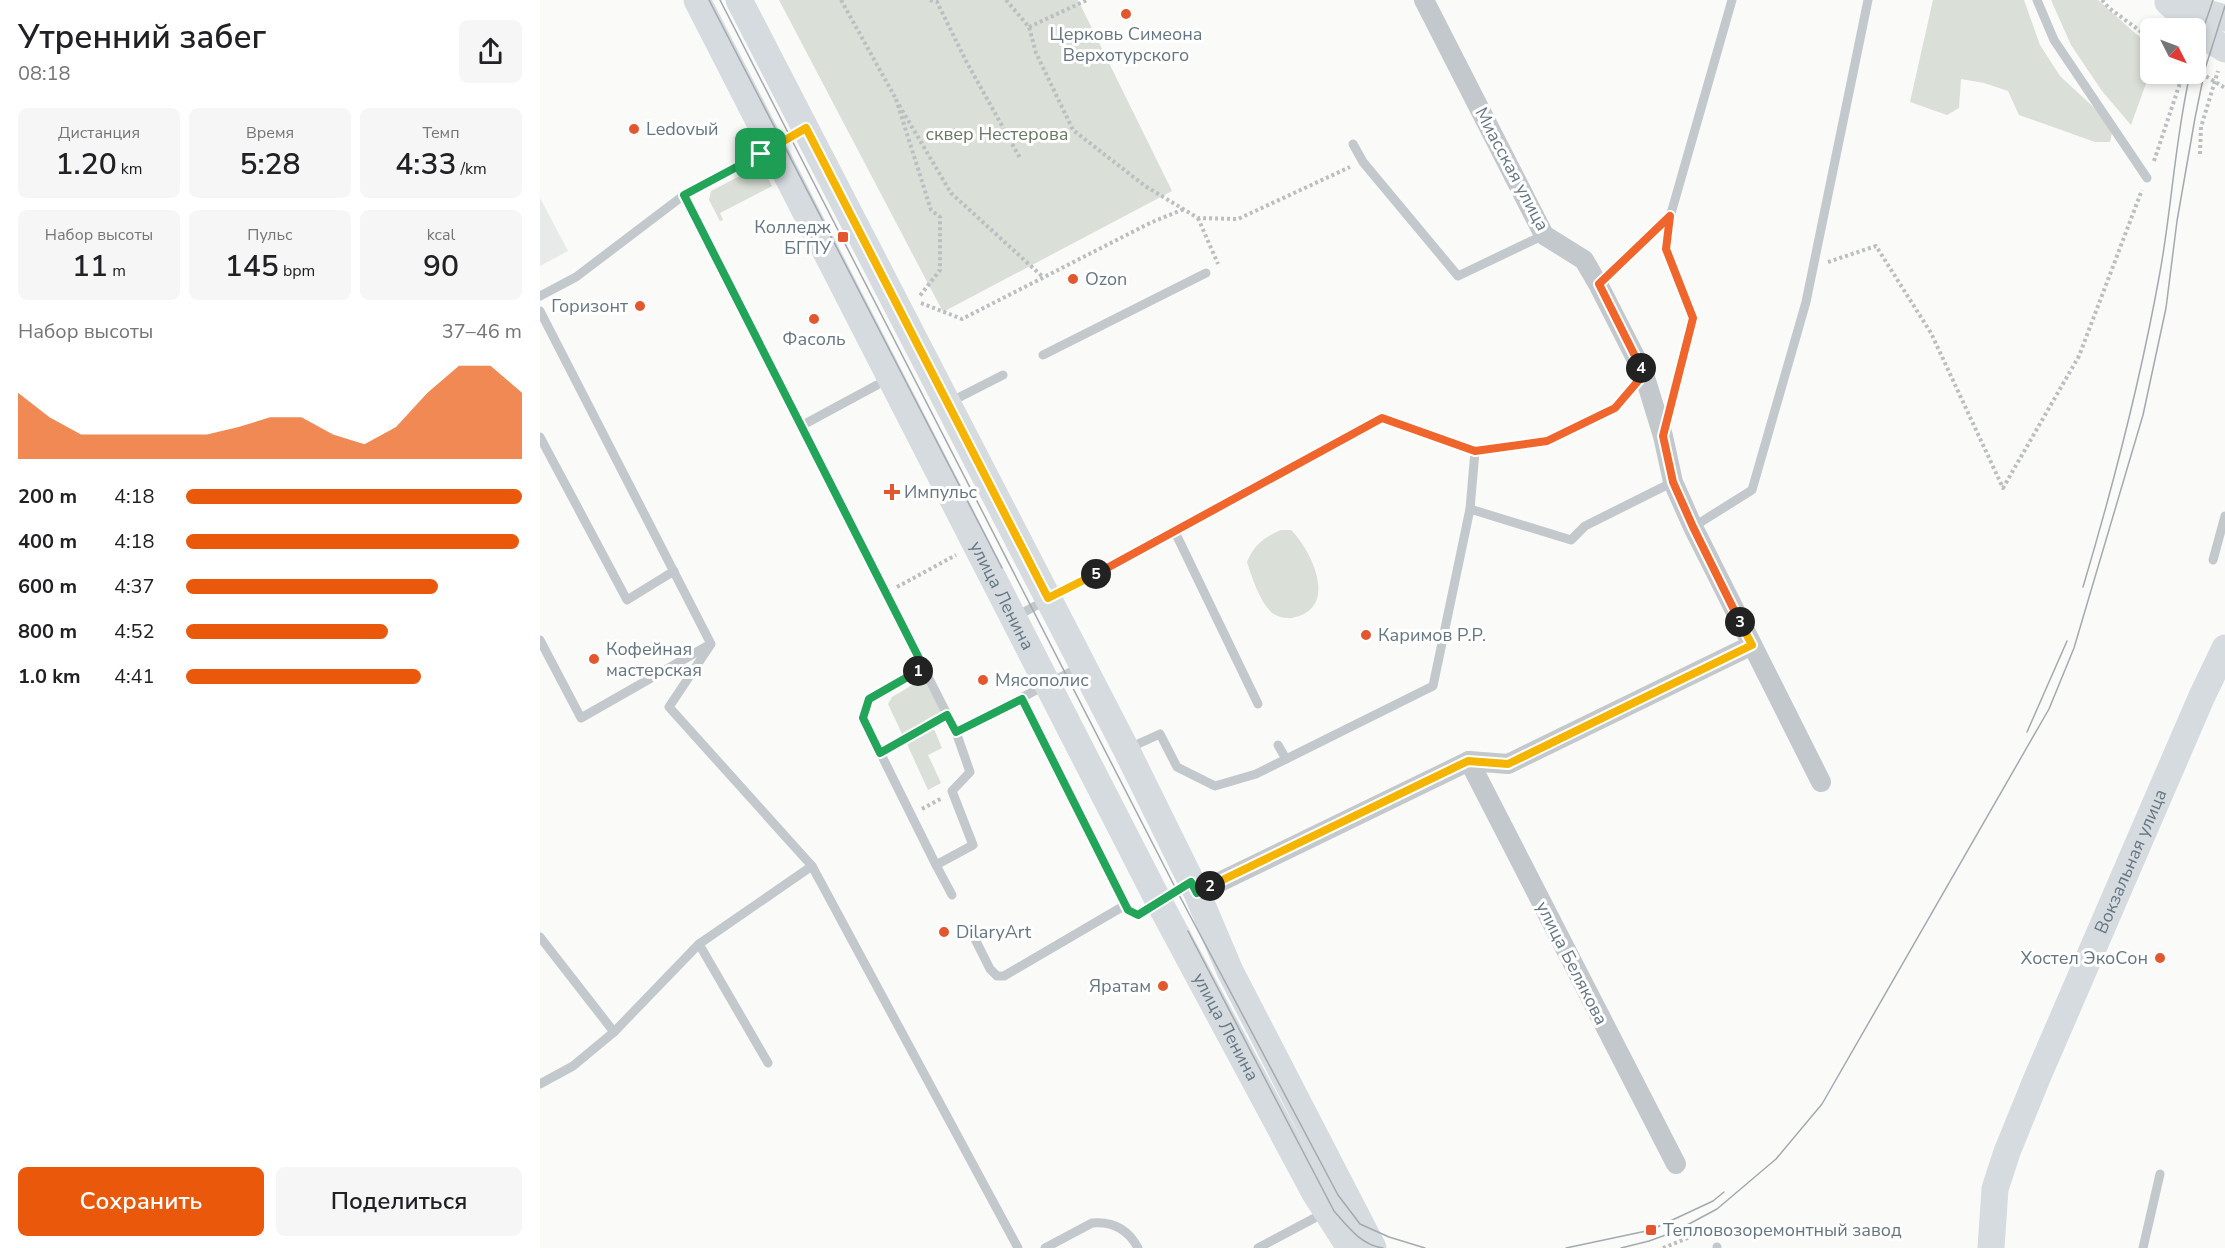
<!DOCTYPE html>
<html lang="ru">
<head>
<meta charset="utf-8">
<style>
  :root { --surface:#fff; --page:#f6f6f6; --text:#202124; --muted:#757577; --accent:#ea580c }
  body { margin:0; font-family:"Nunito Sans",sans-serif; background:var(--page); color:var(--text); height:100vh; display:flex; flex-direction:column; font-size:22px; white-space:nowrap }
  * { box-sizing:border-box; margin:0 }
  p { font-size:20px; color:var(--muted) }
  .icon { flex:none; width:33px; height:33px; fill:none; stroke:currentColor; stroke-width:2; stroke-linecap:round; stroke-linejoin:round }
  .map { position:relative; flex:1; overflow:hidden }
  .side { display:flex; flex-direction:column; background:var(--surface); width:540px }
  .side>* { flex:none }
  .needle { width:39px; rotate:132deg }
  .fabs { position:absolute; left:1600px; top:18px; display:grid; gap:12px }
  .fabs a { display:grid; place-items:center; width:66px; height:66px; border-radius:9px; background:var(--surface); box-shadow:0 3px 9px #0003; font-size:30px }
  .pin { position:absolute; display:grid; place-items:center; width:51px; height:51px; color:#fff; margin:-26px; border-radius:12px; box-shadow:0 3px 9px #0006 }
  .km { position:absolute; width:30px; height:30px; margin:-15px; border-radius:50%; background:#222; color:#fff; font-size:16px; line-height:30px; text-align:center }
  .round { display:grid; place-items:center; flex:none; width:63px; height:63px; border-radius:9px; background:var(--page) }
  .overview { display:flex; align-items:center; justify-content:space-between; height:102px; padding:0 18px }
  h1 { font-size:33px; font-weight:600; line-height:45px }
  .stats { display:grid; grid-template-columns:repeat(3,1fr); gap:9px; height:102px; padding:6px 18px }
  .stats div { display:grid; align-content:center; border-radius:9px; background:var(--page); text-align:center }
  .stats b { font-size:30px; font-weight:600 }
  .stats small { font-size:16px; font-weight:400 }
  .stats p { font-size:16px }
  .chart { height:168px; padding:12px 18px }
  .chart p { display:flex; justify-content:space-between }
  .chart svg { width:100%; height:108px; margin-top:6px; fill:var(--accent); opacity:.7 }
  .action { display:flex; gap:12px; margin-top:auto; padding:12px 18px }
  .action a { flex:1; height:69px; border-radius:9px; background:var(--accent); color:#fff; font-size:24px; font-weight:600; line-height:69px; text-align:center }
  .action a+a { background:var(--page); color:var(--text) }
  ul { padding:0 18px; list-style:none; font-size:20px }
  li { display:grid; grid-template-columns:96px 72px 1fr; align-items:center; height:45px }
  li i { height:15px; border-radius:8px; background:var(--accent) }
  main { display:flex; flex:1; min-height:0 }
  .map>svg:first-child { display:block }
  .built { fill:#e8e9e9 }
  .green { fill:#dadfd7 }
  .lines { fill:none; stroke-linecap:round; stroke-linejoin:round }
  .path { stroke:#bbbfc2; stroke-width:4; stroke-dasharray:3 3; stroke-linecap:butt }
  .lane { stroke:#c3c8cc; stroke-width:9 }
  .street { stroke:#c3c8cc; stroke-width:20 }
  .secondary { stroke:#d6dbdf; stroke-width:27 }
  .tram { stroke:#a2aab0; stroke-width:1.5 }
  .split-1-casing { stroke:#fff; stroke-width:12 }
  .split-2-casing { stroke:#fff; stroke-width:12 }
  .split-3-casing { stroke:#fff; stroke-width:12 }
  .split-4-casing { stroke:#fff; stroke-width:12 }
  .split-5-casing { stroke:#fff; stroke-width:12 }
  .split-6-casing { stroke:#fff; stroke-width:12 }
  .split-1 { stroke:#22a559; stroke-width:8 }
  .split-2 { stroke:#22a559; stroke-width:8 }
  .split-3 { stroke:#f5b400; stroke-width:8 }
  .split-4 { stroke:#f0652b; stroke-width:8 }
  .split-5 { stroke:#f0652b; stroke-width:8 }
  .split-6 { stroke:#f5b400; stroke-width:8 }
  .poi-dot { fill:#e4572e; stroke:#fff; stroke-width:2 }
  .labels { text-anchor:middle; stroke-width:6; stroke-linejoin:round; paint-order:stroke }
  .poi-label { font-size:18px; fill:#657683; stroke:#fff; text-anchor:start }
  .park-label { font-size:18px; fill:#687a64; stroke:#fff }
  .street-label { font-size:18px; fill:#657683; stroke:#fff }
</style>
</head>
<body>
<main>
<section class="side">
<div class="overview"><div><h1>Утренний забег</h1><p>08:18</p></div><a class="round"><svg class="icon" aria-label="share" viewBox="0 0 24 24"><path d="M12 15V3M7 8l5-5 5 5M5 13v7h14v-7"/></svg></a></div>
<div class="stats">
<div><p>Дистанция</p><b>1.20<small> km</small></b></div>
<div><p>Время</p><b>5:28</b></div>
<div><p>Темп</p><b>4:33<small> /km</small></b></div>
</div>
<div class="stats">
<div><p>Набор высоты</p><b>11<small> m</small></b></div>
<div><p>Пульс</p><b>145<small> bpm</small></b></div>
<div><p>kcal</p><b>90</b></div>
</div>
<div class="chart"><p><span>Набор высоты</span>37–46 m</p>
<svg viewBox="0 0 160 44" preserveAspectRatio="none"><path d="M0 44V17L10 27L20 34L30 34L40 34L50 34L60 34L70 31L80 27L90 27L100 34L110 38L120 31L130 17L140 6L150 6L160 17V44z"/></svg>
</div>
<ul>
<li><b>200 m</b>4:18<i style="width:100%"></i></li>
<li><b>400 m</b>4:18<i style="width:99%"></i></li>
<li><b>600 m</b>4:37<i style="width:75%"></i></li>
<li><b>800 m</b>4:52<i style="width:60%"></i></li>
<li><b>1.0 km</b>4:41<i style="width:70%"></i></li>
</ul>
<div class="action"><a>Сохранить</a><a>Поделиться</a></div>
</section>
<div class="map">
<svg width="1685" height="1248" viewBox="0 0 1685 1248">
  <rect width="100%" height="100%" fill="#fafaf8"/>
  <!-- built -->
  <path class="built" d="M 0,198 L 28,251 L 0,266 Z"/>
  <!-- green -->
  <g class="green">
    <path d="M 239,0 L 538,0 L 632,191 L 403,312 Z"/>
    <path d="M 1393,0 L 1484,0 L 1500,45 L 1520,76 L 1562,115 L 1572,133 L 1570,142 L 1555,142 L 1479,115 L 1468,91 L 1444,83 L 1421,79 L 1419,108 L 1407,115 L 1370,102 Z"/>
    <path d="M 1511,0 L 1558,0 L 1596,34 L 1611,44 L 1611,74 L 1626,74 L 1624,83 L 1608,78 L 1591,125 L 1562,91 L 1531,45 Z"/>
    <path d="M 221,165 L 232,186 L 180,213 L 183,220 L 180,221 L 169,200 L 171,191 Z"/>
    <path d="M 741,530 L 751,530 C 772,551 800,609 752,618 C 746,619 735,616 731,612 C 719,600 712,577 707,562 C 714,545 724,537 741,530 Z"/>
    <path d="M 386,677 L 403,713 L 363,736 L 348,704 L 352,697 Z"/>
    <path d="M 394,729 L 402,748 L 388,755 L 401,783 L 388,790 L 367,744 Z"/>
  </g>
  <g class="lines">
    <!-- path -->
    <g class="path">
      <path d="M 301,0 L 356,99"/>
      <path d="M 390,0 L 397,2 L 426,61 L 480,158"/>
      <path d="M 466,0 L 489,27 L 496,53 L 533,130 L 605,186 L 658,218 L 698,219 L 810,167"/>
      <path d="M 1562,0 L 1569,8 L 1611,39"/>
      <path d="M 489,27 L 547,0"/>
      <path d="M 1656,70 L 1685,88"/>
      <path d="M 356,99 L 391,210 L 400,217 L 400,270 L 379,297"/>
      <path d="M 359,105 L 411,193 L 504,278"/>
      <path d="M 1660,154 L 1661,127 L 1678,71"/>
      <path d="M 1614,161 L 1643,74"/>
      <path d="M 658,218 L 678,264"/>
      <path d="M 1288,262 L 1336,246 L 1391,333 L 1463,488 L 1539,356 L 1602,190"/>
      <path d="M 381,303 L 422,319 L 610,223 L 644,209"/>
      <path d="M 357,587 L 416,555"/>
      <path d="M 351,747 L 396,721"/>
      <path d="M 382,809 L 402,798"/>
      <path d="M 1123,1248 L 1165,1231 L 1169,1237"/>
    </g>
    <!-- lane -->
    <g class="lane">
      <path d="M 1497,0 L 1514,40 L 1607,178"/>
      <path d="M 813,144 L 823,162 L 918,276 L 1004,235"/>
      <path d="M 231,148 L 144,195 L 416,732 L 540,667"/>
      <path d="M 1058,284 L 1130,217"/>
      <path d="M 0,296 L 36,277 L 144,195"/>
      <path d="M 0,311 L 171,644 L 129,707 L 272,866 L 478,1248"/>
      <path d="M 503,355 L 666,273"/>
      <path d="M 410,402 L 463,375"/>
      <path d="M 261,426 L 337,385"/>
      <path d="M 1125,427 L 1153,318 L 1126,249 L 1130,217 L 1192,0"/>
      <path d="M 0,437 L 87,600 L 134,571"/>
      <path d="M 935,451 L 930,509 L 1031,540 L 1045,526 L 1133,482"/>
      <path d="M 1153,527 L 1212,490 L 1266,302 L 1328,0"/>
      <path d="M 635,532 L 718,704"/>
      <path d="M 1673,560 L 1685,516"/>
      <path d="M 475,617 L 842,418 L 935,451 L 1007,441 L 1075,408 L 1104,374"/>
      <path d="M 0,640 L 41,718 L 169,645"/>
      <path d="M 383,668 L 329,699 L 323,718 L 396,865 L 433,845 L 412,791 L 430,772 L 416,732"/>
      <path d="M 482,699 L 588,910"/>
      <path d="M 738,745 L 746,759"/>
      <path d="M 589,748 L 620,734 L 637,767 L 675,786 L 716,774 L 893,686 L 930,509"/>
      <path d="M 396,865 L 412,895"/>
      <path d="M 0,937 L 74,1032"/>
      <path d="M 435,939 L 450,969 L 457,976 L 464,976 L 582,907 L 598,915 L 649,884"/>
      <path d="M 159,944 L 272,866"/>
      <path d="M 0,1084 L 33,1066 L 74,1032 L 159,944 L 228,1063"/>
      <path d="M 1177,1247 L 1177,1248"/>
      <path d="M 505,1248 L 552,1223 C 573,1221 588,1229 598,1248"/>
      <path d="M 718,1248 L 784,1213"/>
      <path d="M 1603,1248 L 1620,1174"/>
    </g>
    <!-- street -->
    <g class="street">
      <path d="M 884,0 L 1004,235 L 1044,260 L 1058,284 L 1104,374 L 1123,436 L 1133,482 L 1153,527 L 1281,782"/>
      <path d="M 929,761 L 1136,1164"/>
      <path d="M 657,893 L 929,761 L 968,764 L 1212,645"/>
    </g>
    <!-- secondary -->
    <g class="secondary">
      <path id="s1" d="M 157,0 L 619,902 L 775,1193 L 810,1248"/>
      <path d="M 199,0 L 586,749 L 657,893 L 690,971 L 833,1248"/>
      <path d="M 1628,2 L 1666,37 L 1685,49"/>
      <path d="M 1635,4 L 1685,18"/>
      <path id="s2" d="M 1451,1248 L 1455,1189 L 1467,1152 L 1497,1078 L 1662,696 L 1685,648"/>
    </g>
    <!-- tram -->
    <g class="tram">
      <path d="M 169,0 L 462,568"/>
      <path d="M 180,0 L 637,891 L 798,1195 L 820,1224 L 849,1237 L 885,1248"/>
      <path d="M 1656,50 L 1673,0"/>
      <path d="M 1543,587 C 1574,483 1601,378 1620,272 C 1632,206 1635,139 1650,74"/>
      <path d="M 1487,732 L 1527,641"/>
      <path d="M 648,931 L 794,1211 C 808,1227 821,1245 843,1248"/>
      <path d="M 1026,1248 L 1111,1230 L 1173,1201 L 1184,1192"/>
      <path d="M 1081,1248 L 1109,1241 L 1134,1232 L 1177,1209 L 1236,1159 L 1282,1104 L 1509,709 L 1534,648 L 1603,415 L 1626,308 L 1637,221 L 1655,118 L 1665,69 L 1685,6"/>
    </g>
  </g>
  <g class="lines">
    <!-- split-1 casing -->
    <g class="split-1-casing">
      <path id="split-1" d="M 221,154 L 144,195 L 384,668 L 378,671"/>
    </g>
    <!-- split-2 casing -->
    <g class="split-2-casing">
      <path id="split-2" d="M 378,671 L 329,699 L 323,718 L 340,753 L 407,715 L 416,732 L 482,699 L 588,910 L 598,915 L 651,882 L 657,893 L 670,886"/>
    </g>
    <!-- split-3 casing -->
    <g class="split-3-casing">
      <path id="split-3" d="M 670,886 L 928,761 L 968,764 L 1212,645 L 1200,622"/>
    </g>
    <!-- split-4 casing -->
    <g class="split-4-casing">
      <path id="split-4" d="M 1101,368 L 1059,284 L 1130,216 L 1126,249 L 1153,318 L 1123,436 L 1133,482 L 1153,527 L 1200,622"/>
    </g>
    <!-- split-5 casing -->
    <g class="split-5-casing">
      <path id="split-5" d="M 556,574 L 842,418 L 935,451 L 1007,441 L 1075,408 L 1104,374 L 1101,368"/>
    </g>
    <!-- split-6 casing -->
    <g class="split-6-casing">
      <path id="split-6" d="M 221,154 L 266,128 L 508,598 L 556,574"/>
    </g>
    <!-- split-1 -->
    <use href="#split-1" class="split-1"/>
    <!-- split-2 -->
    <use href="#split-2" class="split-2"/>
    <!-- split-3 -->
    <use href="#split-3" class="split-3"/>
    <!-- split-4 -->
    <use href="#split-4" class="split-4"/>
    <!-- split-5 -->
    <use href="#split-5" class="split-5"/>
    <!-- split-6 -->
    <use href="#split-6" class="split-6"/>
  </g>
  <!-- markers -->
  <g class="poi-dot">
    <circle cx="586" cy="14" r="6"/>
    <circle cx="94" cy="129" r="6"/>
    <rect x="297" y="231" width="12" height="12" rx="3"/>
    <circle cx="533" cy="279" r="6"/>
    <circle cx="100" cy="306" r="6"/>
    <circle cx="274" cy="319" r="6"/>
    <path d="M349 483h6v6h6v6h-6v6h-6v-6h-6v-6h6z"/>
    <circle cx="826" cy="635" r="6"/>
    <circle cx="54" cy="659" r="6"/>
    <circle cx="443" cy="680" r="6"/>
    <circle cx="404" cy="932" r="6"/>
    <circle cx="1620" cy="958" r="6"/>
    <circle cx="623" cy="986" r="6"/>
    <rect x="1105" y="1224" width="12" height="12" rx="3"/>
  </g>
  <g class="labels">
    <!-- poi labels -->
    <g class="poi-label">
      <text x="586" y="40" text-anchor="middle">Церковь Симеона<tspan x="586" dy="21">Верхотурского</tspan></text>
      <text x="106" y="135">Ledovый</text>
      <text x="291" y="233" text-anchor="end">Колледж<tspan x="291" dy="21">БГПУ</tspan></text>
      <text x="545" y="285">Ozon</text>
      <text x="88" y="312" text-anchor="end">Горизонт</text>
      <text x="274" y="345" text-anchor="middle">Фасоль</text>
      <text x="364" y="498">Импульс</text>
      <text x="838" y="641">Каримов Р.Р.</text>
      <text x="66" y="655">Кофейная<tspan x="66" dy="21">мастерская</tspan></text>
      <text x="455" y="686">Мясополис</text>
      <text x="416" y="938">DilaryArt</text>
      <text x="1608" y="964" text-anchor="end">Хостел ЭкоСон</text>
      <text x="611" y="992" text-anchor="end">Яратам</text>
      <text x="1123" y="1236">Тепловозоремонтный завод</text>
    </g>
    <!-- park labels -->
    <g class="park-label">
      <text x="457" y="140">сквер Нестерова</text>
    </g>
    <!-- street labels -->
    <g class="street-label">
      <text transform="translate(972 169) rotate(62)" y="6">Миасская улица</text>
      <text dy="6" stroke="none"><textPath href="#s1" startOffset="669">улица Ленина</textPath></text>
      <text dy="6" stroke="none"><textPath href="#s2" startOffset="414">Вокзальная улица</textPath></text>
      <text transform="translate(1032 963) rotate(63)" y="6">улица Белякова</text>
      <text dy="6" stroke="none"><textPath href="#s1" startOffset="1155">улица Ленина</textPath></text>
    </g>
  </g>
</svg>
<div class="fabs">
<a><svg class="needle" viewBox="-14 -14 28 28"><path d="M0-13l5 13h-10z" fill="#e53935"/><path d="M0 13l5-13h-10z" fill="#757577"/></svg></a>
</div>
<div class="pin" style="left:221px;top:154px;background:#1e9e55"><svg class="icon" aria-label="arrive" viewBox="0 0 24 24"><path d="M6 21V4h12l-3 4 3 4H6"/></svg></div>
<b class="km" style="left:378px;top:671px">1</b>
<b class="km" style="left:670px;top:886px">2</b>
<b class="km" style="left:1200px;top:622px">3</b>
<b class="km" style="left:1101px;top:368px">4</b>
<b class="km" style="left:556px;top:574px">5</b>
</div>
</main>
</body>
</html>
